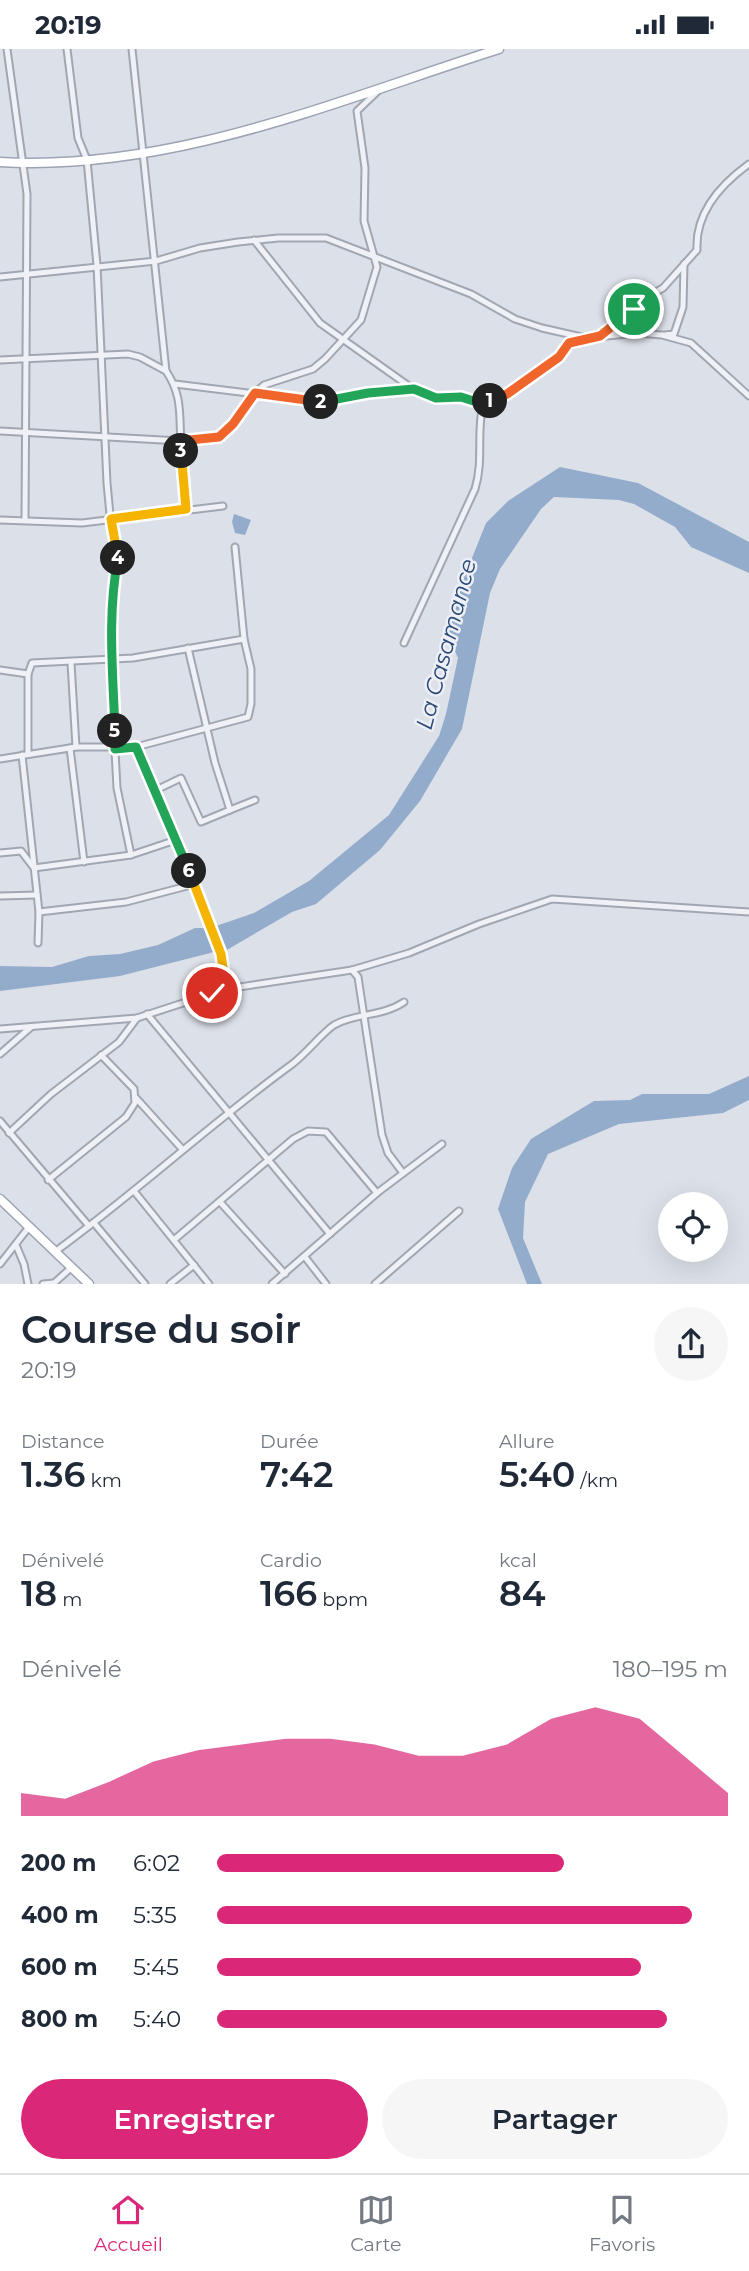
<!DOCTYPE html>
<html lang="fr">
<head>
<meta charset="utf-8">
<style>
  :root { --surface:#fff; --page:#f6f6f7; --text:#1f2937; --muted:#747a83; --line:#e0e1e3; --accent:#db2777 }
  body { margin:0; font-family:Montserrat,sans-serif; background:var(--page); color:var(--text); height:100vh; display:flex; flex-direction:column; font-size:26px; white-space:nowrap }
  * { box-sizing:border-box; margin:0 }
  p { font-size:23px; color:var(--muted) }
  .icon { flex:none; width:38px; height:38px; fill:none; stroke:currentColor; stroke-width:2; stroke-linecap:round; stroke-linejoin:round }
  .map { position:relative; height:1235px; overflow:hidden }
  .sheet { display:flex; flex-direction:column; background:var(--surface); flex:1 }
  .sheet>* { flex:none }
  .buttons { position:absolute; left:658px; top:1143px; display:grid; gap:14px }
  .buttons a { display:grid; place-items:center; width:70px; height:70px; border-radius:50%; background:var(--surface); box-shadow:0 7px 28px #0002; font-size:35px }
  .pin { position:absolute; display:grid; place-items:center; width:60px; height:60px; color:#fff; margin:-30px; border:4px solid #fff; border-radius:50%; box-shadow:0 2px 7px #0007 }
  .km { position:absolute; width:35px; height:35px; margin:-18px; border-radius:50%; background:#222; color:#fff; font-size:19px; line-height:35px; text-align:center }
  .round { display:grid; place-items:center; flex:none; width:74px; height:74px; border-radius:37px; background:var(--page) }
  .summary { display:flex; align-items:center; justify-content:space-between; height:119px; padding:0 21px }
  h1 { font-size:38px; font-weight:600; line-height:52px }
  .stats { display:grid; grid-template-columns:repeat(3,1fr); gap:10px; height:119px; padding:7px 21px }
  .stats div { display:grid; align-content:center }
  .stats b { font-size:35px; font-weight:600 }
  .stats small { font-size:19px; font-weight:400 }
  .stats p { font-size:19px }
  .chart { height:196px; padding:14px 21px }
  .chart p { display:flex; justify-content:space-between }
  .chart svg { width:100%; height:126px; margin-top:7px; fill:var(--accent); opacity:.7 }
  .cta { display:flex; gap:14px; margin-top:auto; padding:14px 21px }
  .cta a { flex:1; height:80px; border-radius:42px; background:var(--accent); color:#fff; font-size:28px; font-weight:600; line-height:80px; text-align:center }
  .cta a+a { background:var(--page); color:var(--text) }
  ul { padding:0 21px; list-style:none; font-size:23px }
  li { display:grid; grid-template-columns:112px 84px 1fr; align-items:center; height:52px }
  li i { height:18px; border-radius:9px; background:var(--accent) }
  .status { display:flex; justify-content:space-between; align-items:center; height:49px; padding:0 35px; background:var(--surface); direction:ltr }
  .status svg { height:19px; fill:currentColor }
  .tabs { display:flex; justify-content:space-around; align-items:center; height:98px; border-top:2px solid var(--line); background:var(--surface); font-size:19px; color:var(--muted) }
  .tabs a { display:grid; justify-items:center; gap:4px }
  .tabs .on { color:var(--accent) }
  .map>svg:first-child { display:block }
  .water { fill:#94accb }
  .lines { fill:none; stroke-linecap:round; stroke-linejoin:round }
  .street-casing { stroke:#a1a7b2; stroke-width:9 }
  .primary-casing { stroke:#9ba3b4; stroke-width:11 }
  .street { stroke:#eff1f6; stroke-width:5 }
  .primary { stroke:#fff; stroke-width:8 }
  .split-1-casing { stroke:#fff; stroke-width:14 }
  .split-2-casing { stroke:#fff; stroke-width:14 }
  .split-3-casing { stroke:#fff; stroke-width:14 }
  .split-4-casing { stroke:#fff; stroke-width:14 }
  .split-5-casing { stroke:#fff; stroke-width:14 }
  .split-6-casing { stroke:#fff; stroke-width:14 }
  .split-7-casing { stroke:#fff; stroke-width:14 }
  .split-1 { stroke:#f0652b; stroke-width:9 }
  .split-2 { stroke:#22a559; stroke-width:9 }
  .split-3 { stroke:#f0652b; stroke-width:9 }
  .split-4 { stroke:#f5b400; stroke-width:9 }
  .split-5 { stroke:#22a559; stroke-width:9 }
  .split-6 { stroke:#22a559; stroke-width:9 }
  .split-7 { stroke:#f5b400; stroke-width:9 }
  .labels { text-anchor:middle; stroke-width:5; stroke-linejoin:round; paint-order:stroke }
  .water-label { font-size:23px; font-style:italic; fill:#2c4976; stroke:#eceff5 }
</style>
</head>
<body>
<div class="status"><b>20:19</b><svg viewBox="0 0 49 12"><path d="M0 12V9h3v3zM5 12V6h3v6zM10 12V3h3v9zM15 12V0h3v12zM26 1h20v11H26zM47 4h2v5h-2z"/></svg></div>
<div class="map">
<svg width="749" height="1235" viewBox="0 0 749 1235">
  <rect width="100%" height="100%" fill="#dce0e8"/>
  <!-- water -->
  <g class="water">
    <path d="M 560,418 L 638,434 L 749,493 L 749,524 L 691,498 L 675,478 L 634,455 L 619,451 L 554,448 L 541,460 L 500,520 L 490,544 L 462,680 L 420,752 L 380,801 L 316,855 L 292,863 L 225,902 L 216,877 L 254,864 L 309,832 L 389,766 L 439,687 L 446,665 L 458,609 L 448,586 L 464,529 L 486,474 L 508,452 Z"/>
    <path d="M 234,465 L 251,471 L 245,486 L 235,484 L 232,473 Z"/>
    <path d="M 195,879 L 206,879 L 218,902 L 120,927 L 0,942 L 0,917 L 52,918 L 89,907 L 120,905 L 158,896 Z"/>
    <path d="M 749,1027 L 749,1051 L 723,1064 L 619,1075 L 548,1105 L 525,1153 L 523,1189 L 542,1235 L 527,1235 L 498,1160 L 512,1119 L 531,1090 L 594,1052 L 630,1051 L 642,1045 L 709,1045 Z"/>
  </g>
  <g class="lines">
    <!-- street casing -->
    <g class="street-casing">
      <g id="street">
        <path d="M 7,0 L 27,145 L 25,470"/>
        <path d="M 67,0 L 78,89 L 87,111 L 97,216 L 107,434 L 112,487 L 118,506 L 113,533 L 110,610 L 117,739 L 131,806"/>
        <path d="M 132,0 L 166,322 C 183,347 179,367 181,395 C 182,416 184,438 186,460"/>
        <path d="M 254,191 L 320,274 L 413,340 L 436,349 L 461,348 L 483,355"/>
        <path d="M 0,228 L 156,212 L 200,199 L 238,193 L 278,189 L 326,189 L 471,245 L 515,270 L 542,279 L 586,289 L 638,284 L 662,286 L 691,294 L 749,347"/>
        <path d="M 601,286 L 645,249 L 663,239 L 697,201 C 695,164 720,136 749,115"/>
        <path d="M 665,286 L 674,285 L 683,258 L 684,215"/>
        <path d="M 0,311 L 128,305 L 140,308 L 166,322"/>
        <path d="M 175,335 L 320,353 L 368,344 L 413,340"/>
        <path d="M 0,382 L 180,392 L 219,388 L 233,375 L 248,350 L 264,336 L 313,320 L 325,310 L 361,271 L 377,218 L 364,172 L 365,119 L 357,62 L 379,41"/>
        <path d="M 0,471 L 82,474 L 223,457"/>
        <path d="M 404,594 L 475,440 C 484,411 476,384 483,355 C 509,342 535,328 558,309 C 568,300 570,294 583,290"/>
        <path d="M 71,614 L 76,698"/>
        <path d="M 0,621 L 28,625"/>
        <path d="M 70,699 L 84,813"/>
        <path d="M 28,704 L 28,625 L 32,614 L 133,609 L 244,590"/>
        <path d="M 22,706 L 39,863 L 38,894"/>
        <path d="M 0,710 L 76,698 L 136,698 L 248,668 L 251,655 L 251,620 L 244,590 L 235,498"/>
        <path d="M 154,742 L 181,729 L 201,773 L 230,761 L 215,714 L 188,599"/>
        <path d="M 230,761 L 255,751"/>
        <path d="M 0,804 L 21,802 L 34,819 L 131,806 L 176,791"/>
        <path d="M 195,835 L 221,904 L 226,940"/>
        <path d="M 0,847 L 37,846"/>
        <path d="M 39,863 L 126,853 L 195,835 L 136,698"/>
        <path d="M 352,921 L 358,928 L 382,1086 L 388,1104 L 403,1124"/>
        <path d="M 147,965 L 330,1185"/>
        <path d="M 0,980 L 137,969 L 226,940 L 352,921 L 409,904 L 479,875 L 552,850 L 749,863"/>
        <path d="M 0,1005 L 31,978"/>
        <path d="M 136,1049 L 183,1101"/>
        <path d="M 0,1072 L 89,1177"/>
        <path d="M 9,1084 L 51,1045 L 119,993 L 137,969"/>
        <path d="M 48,1131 L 126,1068 L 135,1054 L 134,1040 L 101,1006"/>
        <path d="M 134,1142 L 209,1235"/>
        <path d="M 220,1153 L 285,1225"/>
        <path d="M 94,1174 L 145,1235"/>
        <path d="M 175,1190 L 293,1090 L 308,1082 L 326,1083 L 377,1144"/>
        <path d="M 16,1196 L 24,1215 L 28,1235"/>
        <path d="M 56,1202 C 137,1143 210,1075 291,1016 C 305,1006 322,984 334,976 C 355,964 382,968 404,953"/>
        <path d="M 305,1208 L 326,1235"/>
        <path d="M 0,1215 L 29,1178"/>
        <path d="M 43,1235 L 54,1234"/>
        <path d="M 53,1235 L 72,1218"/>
        <path d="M 170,1235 L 194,1216"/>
        <path d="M 272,1235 L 377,1144 L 442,1095"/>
        <path d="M 375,1235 L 459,1162"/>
      </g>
    </g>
    <!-- primary casing -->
    <g class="primary-casing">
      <g id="primary">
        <path d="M 0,113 C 172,123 338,51 499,0"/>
        <path d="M 0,1150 L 89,1235"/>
      </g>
    </g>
    <!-- street -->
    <use href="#street" class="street"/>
    <!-- primary -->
    <use href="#primary" class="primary"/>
  </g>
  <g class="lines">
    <!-- split-1 casing -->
    <g class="split-1-casing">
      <path id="split-1" d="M 490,352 L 507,345 L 559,308 L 569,294 L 600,287 L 634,260"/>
    </g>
    <!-- split-2 casing -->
    <g class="split-2-casing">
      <path id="split-2" d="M 321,353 L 368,344 L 414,340 L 436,349 L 461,348 L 483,355 L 490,352"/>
    </g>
    <!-- split-3 casing -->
    <g class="split-3-casing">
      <path id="split-3" d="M 181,402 L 180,392 L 219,388 L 233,375 L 255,344 L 321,353"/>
    </g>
    <!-- split-4 casing -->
    <g class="split-4-casing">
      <path id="split-4" d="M 118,509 L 111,470 L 186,460 L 181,402"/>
    </g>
    <!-- split-5 casing -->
    <g class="split-5-casing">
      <path id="split-5" d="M 115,682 C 113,624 107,567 118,509"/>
    </g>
    <!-- split-6 casing -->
    <g class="split-6-casing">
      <path id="split-6" d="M 115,682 L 115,700 L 136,698 L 189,822"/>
    </g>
    <!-- split-7 casing -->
    <g class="split-7-casing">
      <path id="split-7" d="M 189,822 L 221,905 L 226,940 L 212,944"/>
    </g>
    <!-- split-1 -->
    <use href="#split-1" class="split-1"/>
    <!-- split-2 -->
    <use href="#split-2" class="split-2"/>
    <!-- split-3 -->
    <use href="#split-3" class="split-3"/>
    <!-- split-4 -->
    <use href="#split-4" class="split-4"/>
    <!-- split-5 -->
    <use href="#split-5" class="split-5"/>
    <!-- split-6 -->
    <use href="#split-6" class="split-6"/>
    <!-- split-7 -->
    <use href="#split-7" class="split-7"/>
  </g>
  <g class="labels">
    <!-- water labels -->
    <g class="water-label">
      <text transform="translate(446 595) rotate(-75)" y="8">La Casamance</text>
    </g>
  </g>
</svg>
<div class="buttons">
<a><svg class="icon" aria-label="locate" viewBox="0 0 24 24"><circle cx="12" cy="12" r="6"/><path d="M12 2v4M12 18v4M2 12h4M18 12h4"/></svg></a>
</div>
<div class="pin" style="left:634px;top:260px;background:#1e9e55"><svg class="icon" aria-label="arrive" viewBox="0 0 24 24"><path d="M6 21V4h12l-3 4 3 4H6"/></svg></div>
<div class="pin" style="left:212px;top:944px;background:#d93025"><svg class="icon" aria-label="check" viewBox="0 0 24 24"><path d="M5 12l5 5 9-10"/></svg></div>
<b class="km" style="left:490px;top:352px">1</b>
<b class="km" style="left:321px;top:353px">2</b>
<b class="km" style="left:181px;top:402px">3</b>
<b class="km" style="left:118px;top:509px">4</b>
<b class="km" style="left:115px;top:682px">5</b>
<b class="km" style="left:189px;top:822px">6</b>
</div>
<section class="sheet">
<div class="summary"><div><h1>Course du soir</h1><p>20:19</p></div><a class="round"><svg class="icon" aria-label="share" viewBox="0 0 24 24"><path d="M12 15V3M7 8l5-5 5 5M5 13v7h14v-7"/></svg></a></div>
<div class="stats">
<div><p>Distance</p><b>1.36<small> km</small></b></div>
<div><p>Durée</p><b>7:42</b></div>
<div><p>Allure</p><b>5:40<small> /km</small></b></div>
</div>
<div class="stats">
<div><p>Dénivelé</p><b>18<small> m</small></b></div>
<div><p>Cardio</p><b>166<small> bpm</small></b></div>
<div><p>kcal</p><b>84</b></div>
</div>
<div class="chart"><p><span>Dénivelé</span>180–195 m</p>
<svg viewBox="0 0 160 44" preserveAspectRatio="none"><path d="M0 44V36L10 38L20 32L30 25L40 21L50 19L60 17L70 17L80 19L90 23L100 23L110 19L120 10L130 6L140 10L150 23L160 36V44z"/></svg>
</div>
<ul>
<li><b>200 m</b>6:02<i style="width:68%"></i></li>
<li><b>400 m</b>5:35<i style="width:93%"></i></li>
<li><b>600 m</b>5:45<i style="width:83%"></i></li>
<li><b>800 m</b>5:40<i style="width:88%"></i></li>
</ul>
<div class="cta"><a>Enregistrer</a><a>Partager</a></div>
</section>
<nav class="tabs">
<a class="on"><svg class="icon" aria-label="home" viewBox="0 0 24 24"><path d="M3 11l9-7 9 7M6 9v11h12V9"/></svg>Accueil</a>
<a><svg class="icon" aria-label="map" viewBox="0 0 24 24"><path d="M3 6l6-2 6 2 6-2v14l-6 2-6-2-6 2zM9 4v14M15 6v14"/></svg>Carte</a>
<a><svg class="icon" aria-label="saved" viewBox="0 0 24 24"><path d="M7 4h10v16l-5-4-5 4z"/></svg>Favoris</a>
</nav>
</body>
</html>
